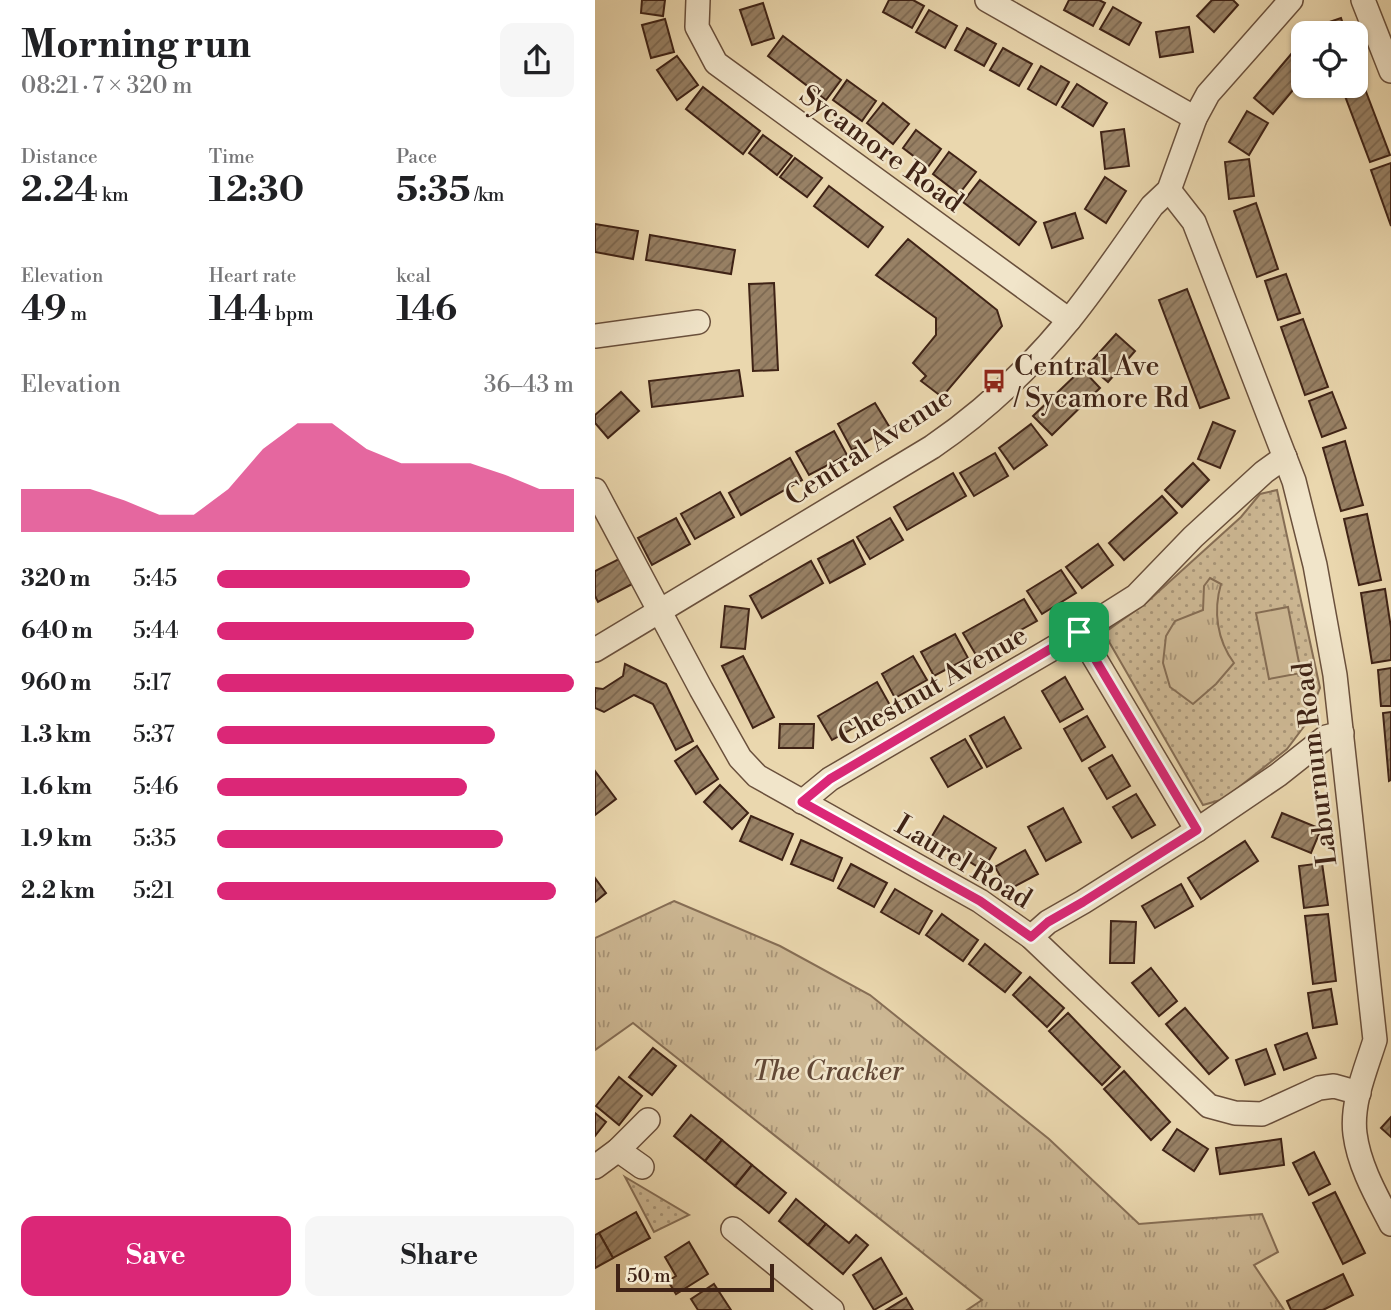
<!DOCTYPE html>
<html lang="en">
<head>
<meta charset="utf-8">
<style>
  :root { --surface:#fff; --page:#f6f6f6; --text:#202124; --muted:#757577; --accent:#db2777 }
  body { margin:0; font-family:"Libre Bodoni",serif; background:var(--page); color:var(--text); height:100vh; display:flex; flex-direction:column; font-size:26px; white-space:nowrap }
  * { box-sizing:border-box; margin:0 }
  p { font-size:23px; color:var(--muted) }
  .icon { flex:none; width:38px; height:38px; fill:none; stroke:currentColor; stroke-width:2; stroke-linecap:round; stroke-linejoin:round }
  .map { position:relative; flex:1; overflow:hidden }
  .panel { display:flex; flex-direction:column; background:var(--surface); width:595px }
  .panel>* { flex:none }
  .tools { position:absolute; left:696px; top:21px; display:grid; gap:14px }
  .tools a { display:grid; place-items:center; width:77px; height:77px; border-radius:14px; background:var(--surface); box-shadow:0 2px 5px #0004; font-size:35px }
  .scale { position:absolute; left:21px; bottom:18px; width:158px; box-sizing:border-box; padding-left:7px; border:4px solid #3f2316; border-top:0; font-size:19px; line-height:24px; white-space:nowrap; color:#3f2316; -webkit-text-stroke:5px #f1e5ca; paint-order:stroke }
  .pin { position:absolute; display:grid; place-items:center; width:60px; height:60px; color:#fff; margin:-30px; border-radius:14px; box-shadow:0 4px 10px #0006 }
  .round { display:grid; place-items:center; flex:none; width:74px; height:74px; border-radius:14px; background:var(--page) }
  .headline { display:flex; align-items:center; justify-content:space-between; height:119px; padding:0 21px }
  h1 { font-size:38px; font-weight:700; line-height:52px }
  .figures { display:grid; grid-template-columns:repeat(3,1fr); gap:10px; height:119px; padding:7px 21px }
  .figures div { display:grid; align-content:center }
  .figures b { font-size:35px; font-weight:700 }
  .figures small { font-size:19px; font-weight:400 }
  .figures p { font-size:19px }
  .chart { height:196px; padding:14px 21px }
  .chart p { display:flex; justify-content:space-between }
  .chart svg { width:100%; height:126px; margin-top:7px; fill:var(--accent); opacity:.7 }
  .cta { display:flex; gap:14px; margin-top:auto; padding:14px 21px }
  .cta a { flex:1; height:80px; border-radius:14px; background:var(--accent); color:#fff; font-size:28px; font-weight:700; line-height:80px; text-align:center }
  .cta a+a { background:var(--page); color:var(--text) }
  ul { padding:0 21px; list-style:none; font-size:23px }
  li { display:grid; grid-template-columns:112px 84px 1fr; align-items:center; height:52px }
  li i { height:18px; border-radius:9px; background:var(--accent) }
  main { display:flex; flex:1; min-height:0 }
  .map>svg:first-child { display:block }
  .grass { fill:url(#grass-dots); stroke:#866e55; stroke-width:2 }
  .park { fill:url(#park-tufts); stroke:#866e55; stroke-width:2 }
  .pitch { fill:#cdb894; stroke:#866e55; stroke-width:2 }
  .building { fill:url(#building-hatch); stroke:#3f2316; stroke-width:2 }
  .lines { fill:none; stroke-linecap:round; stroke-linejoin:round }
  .street-casing { stroke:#6a503c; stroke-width:26 }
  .street { stroke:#f1e5ca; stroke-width:23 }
  .route-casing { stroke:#fff; stroke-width:14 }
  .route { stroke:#db2777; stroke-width:9 }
  .labels { text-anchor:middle; stroke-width:5; stroke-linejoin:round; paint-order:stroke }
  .street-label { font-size:28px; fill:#3f2316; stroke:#f1e5ca }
  .poi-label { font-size:28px; fill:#3f2316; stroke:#f1e5ca; text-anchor:start }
  .park-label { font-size:28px; font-style:italic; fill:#624836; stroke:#f1e5ca }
</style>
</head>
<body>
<main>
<section class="panel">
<div class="headline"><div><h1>Morning run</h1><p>08:21 · 7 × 320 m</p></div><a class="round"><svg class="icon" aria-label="share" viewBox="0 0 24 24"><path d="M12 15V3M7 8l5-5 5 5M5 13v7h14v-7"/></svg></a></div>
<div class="figures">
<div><p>Distance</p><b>2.24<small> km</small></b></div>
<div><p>Time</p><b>12:30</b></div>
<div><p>Pace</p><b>5:35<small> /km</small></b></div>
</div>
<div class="figures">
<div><p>Elevation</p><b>49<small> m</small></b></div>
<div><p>Heart rate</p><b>144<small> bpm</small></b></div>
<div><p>kcal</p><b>146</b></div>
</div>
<div class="chart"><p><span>Elevation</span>36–43 m</p>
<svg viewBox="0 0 160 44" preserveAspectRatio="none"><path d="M0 44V29L10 29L20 29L30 33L40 38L50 38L60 29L70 15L80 6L90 6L100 15L110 20L120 20L130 20L140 24L150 29L160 29V44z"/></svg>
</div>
<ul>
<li><b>320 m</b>5:45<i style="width:71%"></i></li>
<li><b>640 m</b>5:44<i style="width:72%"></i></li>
<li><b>960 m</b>5:17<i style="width:100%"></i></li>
<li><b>1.3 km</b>5:37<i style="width:78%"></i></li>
<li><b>1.6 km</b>5:46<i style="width:70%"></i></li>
<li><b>1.9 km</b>5:35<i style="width:80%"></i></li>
<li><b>2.2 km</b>5:21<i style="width:95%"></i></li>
</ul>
<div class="cta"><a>Save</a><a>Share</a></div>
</section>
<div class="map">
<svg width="796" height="1310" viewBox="0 0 796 1310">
  <defs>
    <pattern id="grass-dots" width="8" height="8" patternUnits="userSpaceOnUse" patternTransform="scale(1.75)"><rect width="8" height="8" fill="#cdb894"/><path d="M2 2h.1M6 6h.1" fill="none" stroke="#a89578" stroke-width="1.8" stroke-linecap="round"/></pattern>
    <pattern id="park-tufts" width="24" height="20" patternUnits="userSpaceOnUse" patternTransform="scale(1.75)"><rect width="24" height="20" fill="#cdb894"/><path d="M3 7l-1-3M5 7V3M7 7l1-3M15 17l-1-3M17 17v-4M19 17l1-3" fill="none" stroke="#a89578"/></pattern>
    <pattern id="building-hatch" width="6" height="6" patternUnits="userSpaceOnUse" patternTransform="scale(1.75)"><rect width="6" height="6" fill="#988165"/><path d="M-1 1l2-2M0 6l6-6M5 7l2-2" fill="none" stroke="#7d6952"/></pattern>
  </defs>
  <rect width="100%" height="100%" fill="#ead7ae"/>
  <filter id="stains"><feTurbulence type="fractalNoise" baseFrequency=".00286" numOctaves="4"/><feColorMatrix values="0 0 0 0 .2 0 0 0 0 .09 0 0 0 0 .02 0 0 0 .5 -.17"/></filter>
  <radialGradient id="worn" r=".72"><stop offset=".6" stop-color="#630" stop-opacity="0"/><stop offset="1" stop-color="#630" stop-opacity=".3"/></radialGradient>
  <!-- grass -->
  <g class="grass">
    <path d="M 682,490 L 725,688 L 710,725 L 692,749 L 629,799 L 608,805 L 509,633 L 551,603 L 646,517 L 665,494 Z"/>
    <path d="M 30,1177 L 94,1215 L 59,1232 Z"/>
  </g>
  <!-- park -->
  <g class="park">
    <path d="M 615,578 L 626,584 C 618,611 622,640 639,663 L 621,684 L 598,704 L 575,687 L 568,663 L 571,636 L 580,621 L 608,610 L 609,586 Z"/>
    <path d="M 79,901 L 185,946 L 275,995 L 454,1139 L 544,1224 L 667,1214 L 683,1252 L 659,1265 L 689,1310 L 372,1310 L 387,1300 L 38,1023 L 0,1050 L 0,938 Z"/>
  </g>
  <!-- pitch -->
  <path class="pitch" d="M 693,607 L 706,673 L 674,679 L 661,613 Z"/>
  <!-- building -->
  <g class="building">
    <path d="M 47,0 L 70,0 L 68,16 L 46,13 Z"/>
    <path d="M 294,0 L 318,0 L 329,6 L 317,28 L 288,12 Z"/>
    <path d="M 474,0 L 504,0 L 510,3 L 498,26 L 469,10 Z"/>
    <path d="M 617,0 L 638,0 L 643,5 L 619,32 L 602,16 Z"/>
    <path d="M 168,3 L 179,38 L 157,45 L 145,10 Z"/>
    <path d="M 518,7 L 546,23 L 534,45 L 505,29 Z"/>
    <path d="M 334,10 L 362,26 L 350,48 L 321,32 Z"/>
    <path d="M 746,18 L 751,33 L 715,33 L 714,29 Z"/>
    <path d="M 70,19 L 79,52 L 56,58 L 47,25 Z"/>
    <path d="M 594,27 L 598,52 L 565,57 L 561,32 Z"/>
    <path d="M 372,28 L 401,44 L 389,66 L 360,50 Z"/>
    <path d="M 188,36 L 246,80 L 231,100 L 173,56 Z"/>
    <path d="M 703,46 L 709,51 L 709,77 L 678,114 L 659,98 Z"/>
    <path d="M 408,48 L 437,64 L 424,86 L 395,70 Z"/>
    <path d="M 82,56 L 103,85 L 82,100 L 62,70 Z"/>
    <path d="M 446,66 L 474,82 L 461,105 L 433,89 Z"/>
    <path d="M 252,80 L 281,101 L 267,121 L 238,100 Z"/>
    <path d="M 482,84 L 512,103 L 498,126 L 467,107 Z"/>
    <path d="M 108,87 L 165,131 L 148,154 L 91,109 Z"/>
    <path d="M 770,89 L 795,155 L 775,162 L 750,96 Z"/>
    <path d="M 288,103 L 314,124 L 298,144 L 272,123 Z"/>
    <path d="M 652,111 L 673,123 L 654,155 L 634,142 Z"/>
    <path d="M 529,129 L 534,166 L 510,169 L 506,132 Z"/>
    <path d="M 321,130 L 346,149 L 333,167 L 308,148 Z"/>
    <path d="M 168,135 L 197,156 L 182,175 L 154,153 Z"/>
    <path d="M 354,152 L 381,172 L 364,194 L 338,174 Z"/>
    <path d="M 200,158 L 227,178 L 212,197 L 185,177 Z"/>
    <path d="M 654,159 L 659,196 L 634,199 L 630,162 Z"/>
    <path d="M 796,163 L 796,226 L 776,170 Z"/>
    <path d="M 510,177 L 531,191 L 511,223 L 490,209 Z"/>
    <path d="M 385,180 L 441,222 L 424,245 L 368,202 Z"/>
    <path d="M 234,186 L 288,227 L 273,247 L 219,206 Z"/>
    <path d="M 661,203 L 683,269 L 662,277 L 639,211 Z"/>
    <path d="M 480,213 L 488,238 L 457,248 L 449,223 Z"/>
    <path d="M 0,224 L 43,231 L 38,259 L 0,252 Z"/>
    <path d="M 55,235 L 140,250 L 136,274 L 51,260 Z"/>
    <path d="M 313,239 L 402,310 L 407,326 L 347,397 L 326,381 L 331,376 L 318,363 L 341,335 L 341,318 L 281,275 Z"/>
    <path d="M 691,274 L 705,313 L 683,320 L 670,281 Z"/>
    <path d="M 179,283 L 183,370 L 158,371 L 154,284 Z"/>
    <path d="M 592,289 L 634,398 L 605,408 L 564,300 Z"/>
    <path d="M 708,319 L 733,387 L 710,395 L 686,327 Z"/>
    <path d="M 521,334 L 540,351 L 513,382 L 493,365 Z"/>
    <path d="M 487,369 L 505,388 L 457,435 L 438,416 Z"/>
    <path d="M 144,370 L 148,396 L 57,407 L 54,381 Z"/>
    <path d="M 26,392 L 44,411 L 13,438 L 0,423 L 0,415 Z"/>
    <path d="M 737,392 L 751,428 L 727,437 L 714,401 Z"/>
    <path d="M 280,403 L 295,428 L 257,450 L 243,424 Z"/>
    <path d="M 618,422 L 640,431 L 625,468 L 603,459 Z"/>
    <path d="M 436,424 L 452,445 L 419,469 L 404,448 Z"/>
    <path d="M 239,431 L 252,455 L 214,475 L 201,452 Z"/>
    <path d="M 750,441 L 768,505 L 746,511 L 728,448 Z"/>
    <path d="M 400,453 L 413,476 L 379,496 L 365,473 Z"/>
    <path d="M 195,458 L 207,480 L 146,515 L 134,493 Z"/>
    <path d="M 598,463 L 614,480 L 587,507 L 570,490 Z"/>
    <path d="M 358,473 L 371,496 L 312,530 L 299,507 Z"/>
    <path d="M 125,492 L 139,517 L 100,539 L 86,514 Z"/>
    <path d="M 567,496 L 582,513 L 529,560 L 514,543 Z"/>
    <path d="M 772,514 L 786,580 L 764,585 L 749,519 Z"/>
    <path d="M 81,518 L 95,544 L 57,565 L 43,538 Z"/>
    <path d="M 295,518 L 308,540 L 275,559 L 262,537 Z"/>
    <path d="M 258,540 L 270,564 L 235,583 L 223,559 Z"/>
    <path d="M 503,544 L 518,565 L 487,588 L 471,567 Z"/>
    <path d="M 28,557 L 41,582 L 3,602 L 0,596 L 0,571 Z"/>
    <path d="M 216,561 L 228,583 L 167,618 L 155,596 Z"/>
    <path d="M 466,570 L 481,593 L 447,614 L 432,591 Z"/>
    <path d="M 790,589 L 796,628 L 796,660 L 777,663 L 766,593 Z"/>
    <path d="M 429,599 L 442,621 L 381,655 L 368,633 Z"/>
    <path d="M 130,606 L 154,609 L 150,649 L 126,647 Z"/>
    <path d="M 360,634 L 373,658 L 339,676 L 326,652 Z"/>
    <path d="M 148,656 L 179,717 L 158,728 L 127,666 Z"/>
    <path d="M 318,656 L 332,680 L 300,698 L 287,674 Z"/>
    <path d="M 30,664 L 71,684 L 98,741 L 81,750 L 58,704 L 39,695 L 9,712 L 0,708 L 0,688 L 8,689 L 28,676 Z"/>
    <path d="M 796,668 L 796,706 L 786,706 L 783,670 Z"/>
    <path d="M 470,677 L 488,709 L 465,722 L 447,691 Z"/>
    <path d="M 282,682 L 296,707 L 237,740 L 223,716 Z"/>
    <path d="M 796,712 L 796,780 L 794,781 L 788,713 Z"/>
    <path d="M 492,716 L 510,747 L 487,761 L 469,729 Z"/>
    <path d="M 409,717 L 426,748 L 392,767 L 375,736 Z"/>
    <path d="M 185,724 L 219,724 L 218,748 L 184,748 Z"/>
    <path d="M 370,739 L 387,768 L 353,787 L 336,758 Z"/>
    <path d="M 102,746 L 123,779 L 101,794 L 80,761 Z"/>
    <path d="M 517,755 L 535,786 L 512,799 L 494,768 Z"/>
    <path d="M 0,771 L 21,799 L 0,815 Z"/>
    <path d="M 125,785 L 153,813 L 137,829 L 109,802 Z"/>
    <path d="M 541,794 L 560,825 L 537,838 L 518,807 Z"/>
    <path d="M 468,808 L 486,842 L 451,861 L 433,827 Z"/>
    <path d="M 687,813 L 726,829 L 716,853 L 677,837 Z"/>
    <path d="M 156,816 L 198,834 L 187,860 L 145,841 Z"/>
    <path d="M 349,816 L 401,848 L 388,870 L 336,838 Z"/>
    <path d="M 206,840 L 247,858 L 238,881 L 196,864 Z"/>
    <path d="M 650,841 L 663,861 L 606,899 L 593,878 Z"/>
    <path d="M 430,850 L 443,874 L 413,890 L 400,867 Z"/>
    <path d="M 727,863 L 733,905 L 709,908 L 704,866 Z"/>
    <path d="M 256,864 L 292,883 L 279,907 L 243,888 Z"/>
    <path d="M 0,878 L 11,893 L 0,902 Z"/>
    <path d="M 586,884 L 598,906 L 560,928 L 547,906 Z"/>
    <path d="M 300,889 L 337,911 L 324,934 L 286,912 Z"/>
    <path d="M 347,914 L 383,940 L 368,961 L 331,935 Z"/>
    <path d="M 733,914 L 741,981 L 718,984 L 710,916 Z"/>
    <path d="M 516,921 L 541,922 L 539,963 L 515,963 Z"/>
    <path d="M 390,944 L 426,973 L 410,992 L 374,964 Z"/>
    <path d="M 556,968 L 582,1001 L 564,1016 L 537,983 Z"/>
    <path d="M 435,977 L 469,1008 L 452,1027 L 418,995 Z"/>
    <path d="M 736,989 L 742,1024 L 718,1028 L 713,993 Z"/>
    <path d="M 590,1008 L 633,1058 L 614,1074 L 571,1024 Z"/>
    <path d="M 473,1013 L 525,1067 L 507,1085 L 454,1031 Z"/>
    <path d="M 712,1033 L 721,1058 L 689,1070 L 680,1045 Z"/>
    <path d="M 58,1048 L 81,1066 L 57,1095 L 34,1077 Z"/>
    <path d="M 671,1049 L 680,1074 L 650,1085 L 641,1060 Z"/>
    <path d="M 529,1071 L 575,1122 L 556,1140 L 509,1089 Z"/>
    <path d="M 24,1077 L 47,1096 L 24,1125 L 1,1106 Z"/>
    <path d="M 0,1113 L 11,1122 L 0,1136 Z"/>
    <path d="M 96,1115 L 127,1140 L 110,1161 L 79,1136 Z"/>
    <path d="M 796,1117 L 796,1137 L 786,1128 Z"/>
    <path d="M 582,1129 L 613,1149 L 599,1171 L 568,1150 Z"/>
    <path d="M 686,1139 L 689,1165 L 625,1174 L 621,1148 Z"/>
    <path d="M 127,1140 L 157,1165 L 140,1186 L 110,1161 Z"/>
    <path d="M 719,1152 L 735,1184 L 714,1195 L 698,1163 Z"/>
    <path d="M 157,1165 L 191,1193 L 174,1213 L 140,1186 Z"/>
    <path d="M 740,1192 L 770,1253 L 748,1264 L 718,1203 Z"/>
    <path d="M 201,1199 L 231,1224 L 213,1245 L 184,1221 Z"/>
    <path d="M 41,1212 L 55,1238 L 18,1258 L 4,1233 Z"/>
    <path d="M 231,1224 L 254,1243 L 261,1235 L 273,1245 L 248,1274 L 213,1245 Z"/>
    <path d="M 4,1233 L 18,1258 L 0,1268 L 0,1235 Z"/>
    <path d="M 94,1242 L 113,1274 L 81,1294 L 73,1281 L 81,1276 L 70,1257 Z"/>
    <path d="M 286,1258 L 307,1294 L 279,1310 L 258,1275 Z"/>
    <path d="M 748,1274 L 758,1295 L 728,1310 L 696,1310 L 692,1301 Z"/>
    <path d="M 119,1284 L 136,1310 L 103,1310 L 96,1299 Z"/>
    <path d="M 311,1298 L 318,1310 L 291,1310 Z"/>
  </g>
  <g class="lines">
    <!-- street casing -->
    <g class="street-casing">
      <g id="street">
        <path d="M 103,0 L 102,27 L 121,63 L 474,320"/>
        <path d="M 392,0 L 600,118"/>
        <path d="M 768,0 L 796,71"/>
        <path d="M 574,190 L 599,222 L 699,481 L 720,565 L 740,675 L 780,1040 C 771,1069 756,1103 760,1134 C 764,1166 782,1197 796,1224"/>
        <path d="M 0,336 L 103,322"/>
        <path d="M 0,490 L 106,689 L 145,758 L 162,776 L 385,901 L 436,937 L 614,1106 L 640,1113 L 667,1114 L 724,1088 L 739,1086 L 764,1093"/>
        <path d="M 484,632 L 602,830"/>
        <path d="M 0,650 L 337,447 C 388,412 436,367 475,319 C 504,283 530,244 557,206 L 574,190 L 600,118 L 613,94 L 696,0"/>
        <path d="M 207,802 L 235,779 L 462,646 L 541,596 L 598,537 L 669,472 L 690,457"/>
        <path d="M 436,937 L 453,922 L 488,902 L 602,830 L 683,775 L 731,737 L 747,733"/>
        <path d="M 23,1150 L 47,1167"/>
        <path d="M 0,1167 L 23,1150 L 53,1120"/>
        <path d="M 138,1229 L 237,1310"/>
      </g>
    </g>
    <!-- street -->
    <use href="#street" class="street"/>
  </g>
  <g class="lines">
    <!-- route casing -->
    <g class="route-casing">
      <path id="route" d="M 484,632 L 602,830 L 488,902 L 453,922 L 436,937 L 385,901 L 207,802 L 235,779 Z"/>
    </g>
    <!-- route -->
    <use href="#route" class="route"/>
  </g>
  <!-- icons -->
  <defs>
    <g id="bus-bare" transform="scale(1.89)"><path d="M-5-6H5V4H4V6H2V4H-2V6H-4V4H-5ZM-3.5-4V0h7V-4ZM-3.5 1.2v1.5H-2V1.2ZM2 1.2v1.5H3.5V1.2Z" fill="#8f2418" stroke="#f1e5ca" stroke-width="2.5" paint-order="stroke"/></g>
  </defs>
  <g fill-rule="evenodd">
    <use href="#bus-bare" x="399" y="381"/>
  </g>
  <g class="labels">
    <!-- street labels -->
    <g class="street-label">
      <text transform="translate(287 148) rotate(36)" y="10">Sycamore Road</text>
      <text transform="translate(273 446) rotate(-33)" y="10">Central Avenue</text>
      <text transform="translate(337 685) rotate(-30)" y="10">Chestnut Avenue</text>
      <text transform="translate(719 764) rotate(-97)" y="10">Laburnum Road</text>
      <text transform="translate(369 861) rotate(31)" y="10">Laurel Road</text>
    </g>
    <!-- poi labels -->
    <g class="poi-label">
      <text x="419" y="375">Central Ave<tspan x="419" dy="32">/ Sycamore Rd</tspan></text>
    </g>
    <!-- park labels -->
    <g class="park-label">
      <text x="233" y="1080">The Cracker</text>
    </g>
  </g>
  <rect width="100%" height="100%" filter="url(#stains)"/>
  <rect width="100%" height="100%" fill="url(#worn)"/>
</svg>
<div class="tools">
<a><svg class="icon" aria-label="locate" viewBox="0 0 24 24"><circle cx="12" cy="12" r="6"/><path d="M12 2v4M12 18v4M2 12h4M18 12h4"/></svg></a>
</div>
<div class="scale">50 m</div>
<div class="pin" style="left:484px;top:632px;background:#1e9e55"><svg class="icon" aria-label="arrive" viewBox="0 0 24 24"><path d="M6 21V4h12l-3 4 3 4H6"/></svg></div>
</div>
</main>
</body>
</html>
